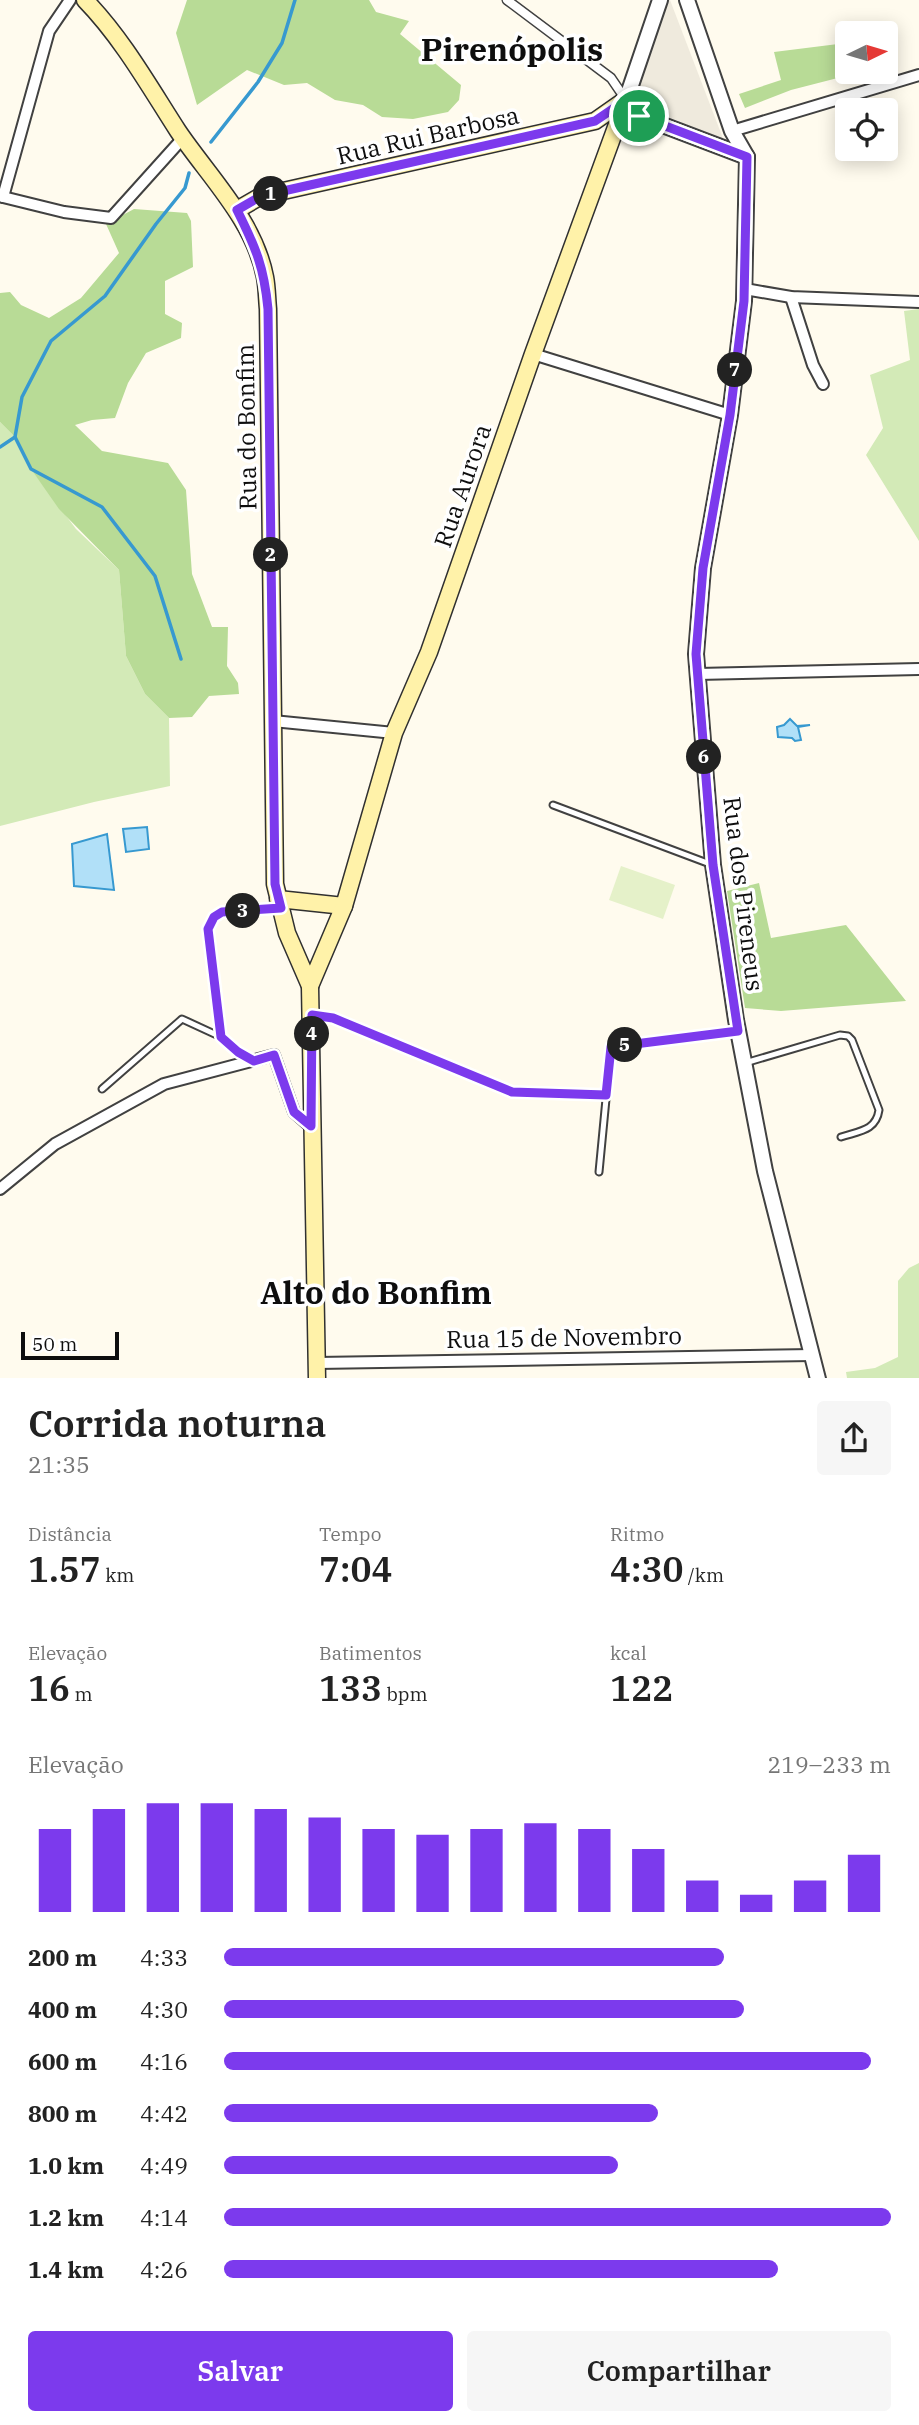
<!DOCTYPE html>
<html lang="pt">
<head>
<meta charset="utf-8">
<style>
  :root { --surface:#fff; --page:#f6f6f6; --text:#222; --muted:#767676; --accent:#7c3aed }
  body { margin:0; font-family:"IBM Plex Serif",serif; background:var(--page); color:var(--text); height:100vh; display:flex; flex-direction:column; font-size:26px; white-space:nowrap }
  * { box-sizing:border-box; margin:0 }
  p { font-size:23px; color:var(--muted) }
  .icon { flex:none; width:38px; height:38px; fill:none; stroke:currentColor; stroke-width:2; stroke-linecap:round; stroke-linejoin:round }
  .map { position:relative; height:1378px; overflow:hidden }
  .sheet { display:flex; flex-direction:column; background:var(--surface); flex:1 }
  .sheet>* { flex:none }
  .needle { width:46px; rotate:85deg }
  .buttons { position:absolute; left:835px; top:21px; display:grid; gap:14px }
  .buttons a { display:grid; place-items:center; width:63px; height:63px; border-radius:7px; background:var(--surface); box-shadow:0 4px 18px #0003; font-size:35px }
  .scale { position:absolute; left:21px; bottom:18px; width:98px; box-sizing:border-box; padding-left:7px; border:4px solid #0e0e0e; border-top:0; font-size:19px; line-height:24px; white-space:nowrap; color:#0e0e0e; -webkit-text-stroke:5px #fff; paint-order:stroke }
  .pin { position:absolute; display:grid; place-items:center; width:60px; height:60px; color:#fff; margin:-30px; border:4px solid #fff; border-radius:50%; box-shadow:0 2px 7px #0007 }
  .km { position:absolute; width:35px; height:35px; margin:-18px; border-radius:50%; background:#222; color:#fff; font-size:19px; line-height:35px; text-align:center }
  .round { display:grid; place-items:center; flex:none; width:74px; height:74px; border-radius:7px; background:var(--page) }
  .overview { display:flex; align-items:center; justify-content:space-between; height:119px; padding:0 28px }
  h1 { font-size:38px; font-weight:600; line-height:52px }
  .stats { display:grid; grid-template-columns:repeat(3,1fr); gap:10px; height:119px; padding:7px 28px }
  .stats div { display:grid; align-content:center }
  .stats b { font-size:35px; font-weight:600 }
  .stats small { font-size:19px; font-weight:400 }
  .stats p { font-size:19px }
  .chart { height:196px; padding:14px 28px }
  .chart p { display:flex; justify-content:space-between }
  .chart svg { width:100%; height:126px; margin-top:7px; stroke:var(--accent); stroke-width:6 }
  .action { display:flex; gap:14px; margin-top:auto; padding:14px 28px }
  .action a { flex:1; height:80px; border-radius:7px; background:var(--accent); color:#fff; font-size:28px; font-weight:600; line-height:80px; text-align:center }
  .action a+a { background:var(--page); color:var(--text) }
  ul { padding:0 28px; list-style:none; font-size:23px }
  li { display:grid; grid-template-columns:112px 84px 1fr; align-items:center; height:52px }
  li i { height:18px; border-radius:9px; background:var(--accent) }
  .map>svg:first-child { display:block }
  .green { fill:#d3eab7 }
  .forest { fill:#b8db96 }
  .pitch { fill:#e5f1c9 }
  .plaza { fill:#efeadd }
  .water { fill:#b1e0f8; stroke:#3799d0; stroke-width:2 }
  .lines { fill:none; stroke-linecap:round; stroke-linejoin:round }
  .stream { stroke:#3799d0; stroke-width:3.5 }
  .service-casing { stroke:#414141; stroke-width:9 }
  .pedestrian-casing { stroke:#414141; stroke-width:11 }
  .minor-casing { stroke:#414141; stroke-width:14 }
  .tertiary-casing { stroke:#414141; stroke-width:18 }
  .secondary-casing { stroke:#303030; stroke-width:19 }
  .path { stroke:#303030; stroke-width:2.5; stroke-dasharray:7 3.5; stroke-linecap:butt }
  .service { stroke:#fff; stroke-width:5 }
  .pedestrian { stroke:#fff; stroke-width:8 }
  .minor { stroke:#fff; stroke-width:10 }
  .tertiary { stroke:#fff; stroke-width:14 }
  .secondary { stroke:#fff2a9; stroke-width:16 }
  .route-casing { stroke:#fff; stroke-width:14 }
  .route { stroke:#7c3aed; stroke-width:9 }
  .labels { text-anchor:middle; stroke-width:7; stroke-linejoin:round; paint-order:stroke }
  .street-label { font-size:24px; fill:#0e0e0e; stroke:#fff }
  .district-label { font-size:32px; font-weight:bold; fill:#0e0e0e; stroke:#fff }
</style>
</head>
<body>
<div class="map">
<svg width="919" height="1379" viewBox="0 0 919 1379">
  <rect width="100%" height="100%" fill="#fffbee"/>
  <!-- green -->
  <g class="green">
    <path d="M 919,309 L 919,541 L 866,455 L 883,428 L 870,375 L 910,360 L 904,311 Z"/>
    <path d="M 0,422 L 15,437 L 31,469 L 76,529 L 119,570 L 126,656 L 145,694 L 169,718 L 170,786 L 94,802 L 0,826 Z"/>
    <path d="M 919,1263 L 919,1378 L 847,1378 L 846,1372 L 875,1368 L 898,1357 L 898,1281 L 909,1268 Z"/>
  </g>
  <!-- forest -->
  <g class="forest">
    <path d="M 187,0 L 369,0 L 376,12 L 409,21 L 400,34 L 461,85 L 459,100 L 448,112 L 413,119 L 382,117 L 363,105 L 335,100 L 307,83 L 284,85 L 247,70 L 197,105 L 176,33 Z"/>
    <path d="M 846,43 L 847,72 L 861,72 L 791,90 L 745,108 L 739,94 L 781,80 L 774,52 Z"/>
    <path d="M 134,209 L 187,213 L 191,221 L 193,267 L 165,281 L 165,314 L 182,323 L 181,338 L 146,353 L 128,383 L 115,418 L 92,420 L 75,425 L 102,451 L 168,463 L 186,490 L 192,574 L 212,627 L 228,627 L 227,666 L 238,683 L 239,694 L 209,696 L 192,717 L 169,718 L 145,694 L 126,656 L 119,570 L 59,509 L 31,469 L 15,437 L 0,422 L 0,293 L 10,292 L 21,305 L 49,318 L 81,298 L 119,253 L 106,224 Z"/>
    <path d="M 759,883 L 771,938 L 846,925 L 906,1001 L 781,1011 L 745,1008 L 727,891 Z"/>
  </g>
  <!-- pitch -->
  <path class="pitch" d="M 621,866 L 675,885 L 663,919 L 609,900 Z"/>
  <!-- plaza -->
  <path class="plaza" d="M 666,0 L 670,0 L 724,141 L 632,101 Z"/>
  <!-- water -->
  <g class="water">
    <path d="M 790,719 L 797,726 L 810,725 L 798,727 L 801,740 L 795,741 L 792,738 L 778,737 L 777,727 L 784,725 Z"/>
    <path d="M 147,827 L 149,849 L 126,852 L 123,829 Z"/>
    <path d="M 107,834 L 114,890 L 74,886 L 72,844 Z"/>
  </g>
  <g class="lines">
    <!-- stream -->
    <g class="stream">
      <path d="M 211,142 L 258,82 L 282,43 L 295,0"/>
      <path d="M 15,437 L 31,469 L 102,507 L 155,576 L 181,659"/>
      <path d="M 0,447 L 15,437 L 22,397 L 51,341 L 105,296 L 156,224 L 185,188 L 189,173"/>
    </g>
    <!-- service casing -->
    <g class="service-casing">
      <g id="service">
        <path d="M 553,805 L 710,864"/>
        <path d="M 252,1059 L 238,1052 L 221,1037 L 208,929 L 214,917 L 222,912 L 277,908"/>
        <path d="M 745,1063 L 840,1035 L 848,1036 L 852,1040 L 879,1110 C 876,1131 859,1131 841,1137"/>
        <path d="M 102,1089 L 182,1019 L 221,1037"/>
        <path d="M 599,1172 L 611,1047 L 735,1031"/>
      </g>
    </g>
    <!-- pedestrian casing -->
    <g class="pedestrian-casing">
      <path id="pedestrian" d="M 507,0 L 611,78 L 626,100"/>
    </g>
    <!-- minor casing -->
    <g class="minor-casing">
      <g id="minor">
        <path d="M 732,131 L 919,75"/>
        <path d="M 0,194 L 3,197 L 64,212 L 111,218 L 183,138"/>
        <path d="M 3,197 L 49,31 L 70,0"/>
        <path d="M 745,289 L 791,297 L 919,302"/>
        <path d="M 791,297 L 813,365 L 823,384"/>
        <path d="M 533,354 L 730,415"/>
        <path d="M 698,674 L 919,669"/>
        <path d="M 273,721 L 394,733"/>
        <path d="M 0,1189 L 55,1144 L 164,1084 L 274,1055 L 294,1112 L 311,1127"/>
        <path d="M 317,1363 L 813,1355"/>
      </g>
    </g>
    <!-- tertiary casing -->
    <g class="tertiary-casing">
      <g id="tertiary">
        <path d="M 660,0 L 626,100 L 639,116 L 747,157"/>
        <path d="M 687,0 L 732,131 L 747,157 L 744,301 L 730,415 L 703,568 L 696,654 L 713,865 L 736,1020 L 765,1171 L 818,1379"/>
      </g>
    </g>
    <!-- secondary casing -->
    <g class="secondary-casing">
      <g id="secondary">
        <path d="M 85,0 C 122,38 149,86 178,131 C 209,177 254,220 265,277 C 267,287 267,299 268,309 L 275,884 L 287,933 L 310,986 L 317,1379"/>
        <path d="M 237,210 L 261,196 L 595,121 L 625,100"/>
        <path d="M 278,899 L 344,906"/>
        <path d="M 310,986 L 344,906 L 394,733 L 429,652 L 533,354 L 626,100"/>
      </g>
    </g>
    <!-- path -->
    <path class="path" d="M 324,1017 L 333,1018 L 512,1092 L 600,1094"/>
    <!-- service -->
    <use href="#service" class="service"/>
    <!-- pedestrian -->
    <use href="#pedestrian" class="pedestrian"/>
    <!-- minor -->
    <use href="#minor" class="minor"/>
    <!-- tertiary -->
    <use href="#tertiary" class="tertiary"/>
    <!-- secondary -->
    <use href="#secondary" class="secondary"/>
  </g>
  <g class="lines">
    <!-- route casing -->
    <g class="route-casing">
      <path id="route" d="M 626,100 L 639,116 L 747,157 L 744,301 L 730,415 L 703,568 L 696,654 L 713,865 L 738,1031 L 611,1047 L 606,1095 L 512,1092 L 333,1018 L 312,1015 L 311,1126 L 294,1112 L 274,1055 L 254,1061 L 238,1052 L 221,1037 L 208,929 L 214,917 L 222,912 L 281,908 L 275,884 L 268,309 C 264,267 256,248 237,210 L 261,196 L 595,121 Z"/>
    </g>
    <!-- route -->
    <use href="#route" class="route"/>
  </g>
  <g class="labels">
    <!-- street labels -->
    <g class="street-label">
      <text transform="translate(428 136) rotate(-13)" y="8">Rua Rui Barbosa</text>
      <text transform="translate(247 427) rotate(-91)" y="8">Rua do Bonfim</text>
      <text transform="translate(463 486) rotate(-71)" y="8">Rua Aurora</text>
      <text transform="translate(743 894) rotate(83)" y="8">Rua dos Pireneus</text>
      <text transform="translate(564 1338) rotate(-1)" y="8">Rua 15 de Novembro</text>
    </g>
    <!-- district labels -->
    <g class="district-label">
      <text x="512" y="61">Pirenópolis</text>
      <text x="376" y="1304">Alto do Bonfim</text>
    </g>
  </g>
</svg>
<div class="buttons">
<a><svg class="needle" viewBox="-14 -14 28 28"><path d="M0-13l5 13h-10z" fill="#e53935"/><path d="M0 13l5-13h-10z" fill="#767676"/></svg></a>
<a><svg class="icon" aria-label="locate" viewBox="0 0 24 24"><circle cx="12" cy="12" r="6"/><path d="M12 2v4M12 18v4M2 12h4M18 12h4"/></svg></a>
</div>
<div class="scale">50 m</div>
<div class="pin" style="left:639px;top:116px;background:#1e9e55"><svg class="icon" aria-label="arrive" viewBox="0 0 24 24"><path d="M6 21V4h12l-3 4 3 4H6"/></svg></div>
<b class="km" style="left:271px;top:194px">1</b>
<b class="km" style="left:271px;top:555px">2</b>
<b class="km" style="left:243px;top:911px">3</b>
<b class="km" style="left:312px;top:1034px">4</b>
<b class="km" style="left:625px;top:1045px">5</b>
<b class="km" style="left:704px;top:757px">6</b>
<b class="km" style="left:735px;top:370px">7</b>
</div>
<section class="sheet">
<div class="overview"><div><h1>Corrida noturna</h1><p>21:35</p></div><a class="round"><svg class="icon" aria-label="share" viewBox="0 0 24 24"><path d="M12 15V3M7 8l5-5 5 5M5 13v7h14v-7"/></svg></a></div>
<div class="stats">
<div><p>Distância</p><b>1.57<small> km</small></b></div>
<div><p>Tempo</p><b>7:04</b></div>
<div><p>Ritmo</p><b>4:30<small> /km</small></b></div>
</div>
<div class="stats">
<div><p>Elevação</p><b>16<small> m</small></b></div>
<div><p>Batimentos</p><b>133<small> bpm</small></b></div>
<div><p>kcal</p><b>122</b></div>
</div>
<div class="chart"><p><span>Elevação</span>219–233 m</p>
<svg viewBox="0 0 160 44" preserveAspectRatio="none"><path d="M5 44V15M15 44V8M25 44V6M35 44V6M45 44V8M55 44V11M65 44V15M75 44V17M85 44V15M95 44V13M105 44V15M115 44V22M125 44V33M135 44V38M145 44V33M155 44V24"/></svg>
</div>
<ul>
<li><b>200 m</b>4:33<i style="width:75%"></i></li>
<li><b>400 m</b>4:30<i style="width:78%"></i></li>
<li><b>600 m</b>4:16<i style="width:97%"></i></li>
<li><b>800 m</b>4:42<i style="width:65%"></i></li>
<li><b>1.0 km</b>4:49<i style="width:59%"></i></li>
<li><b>1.2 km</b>4:14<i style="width:100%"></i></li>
<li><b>1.4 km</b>4:26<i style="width:83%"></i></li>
</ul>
<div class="action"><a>Salvar</a><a>Compartilhar</a></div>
</section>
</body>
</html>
